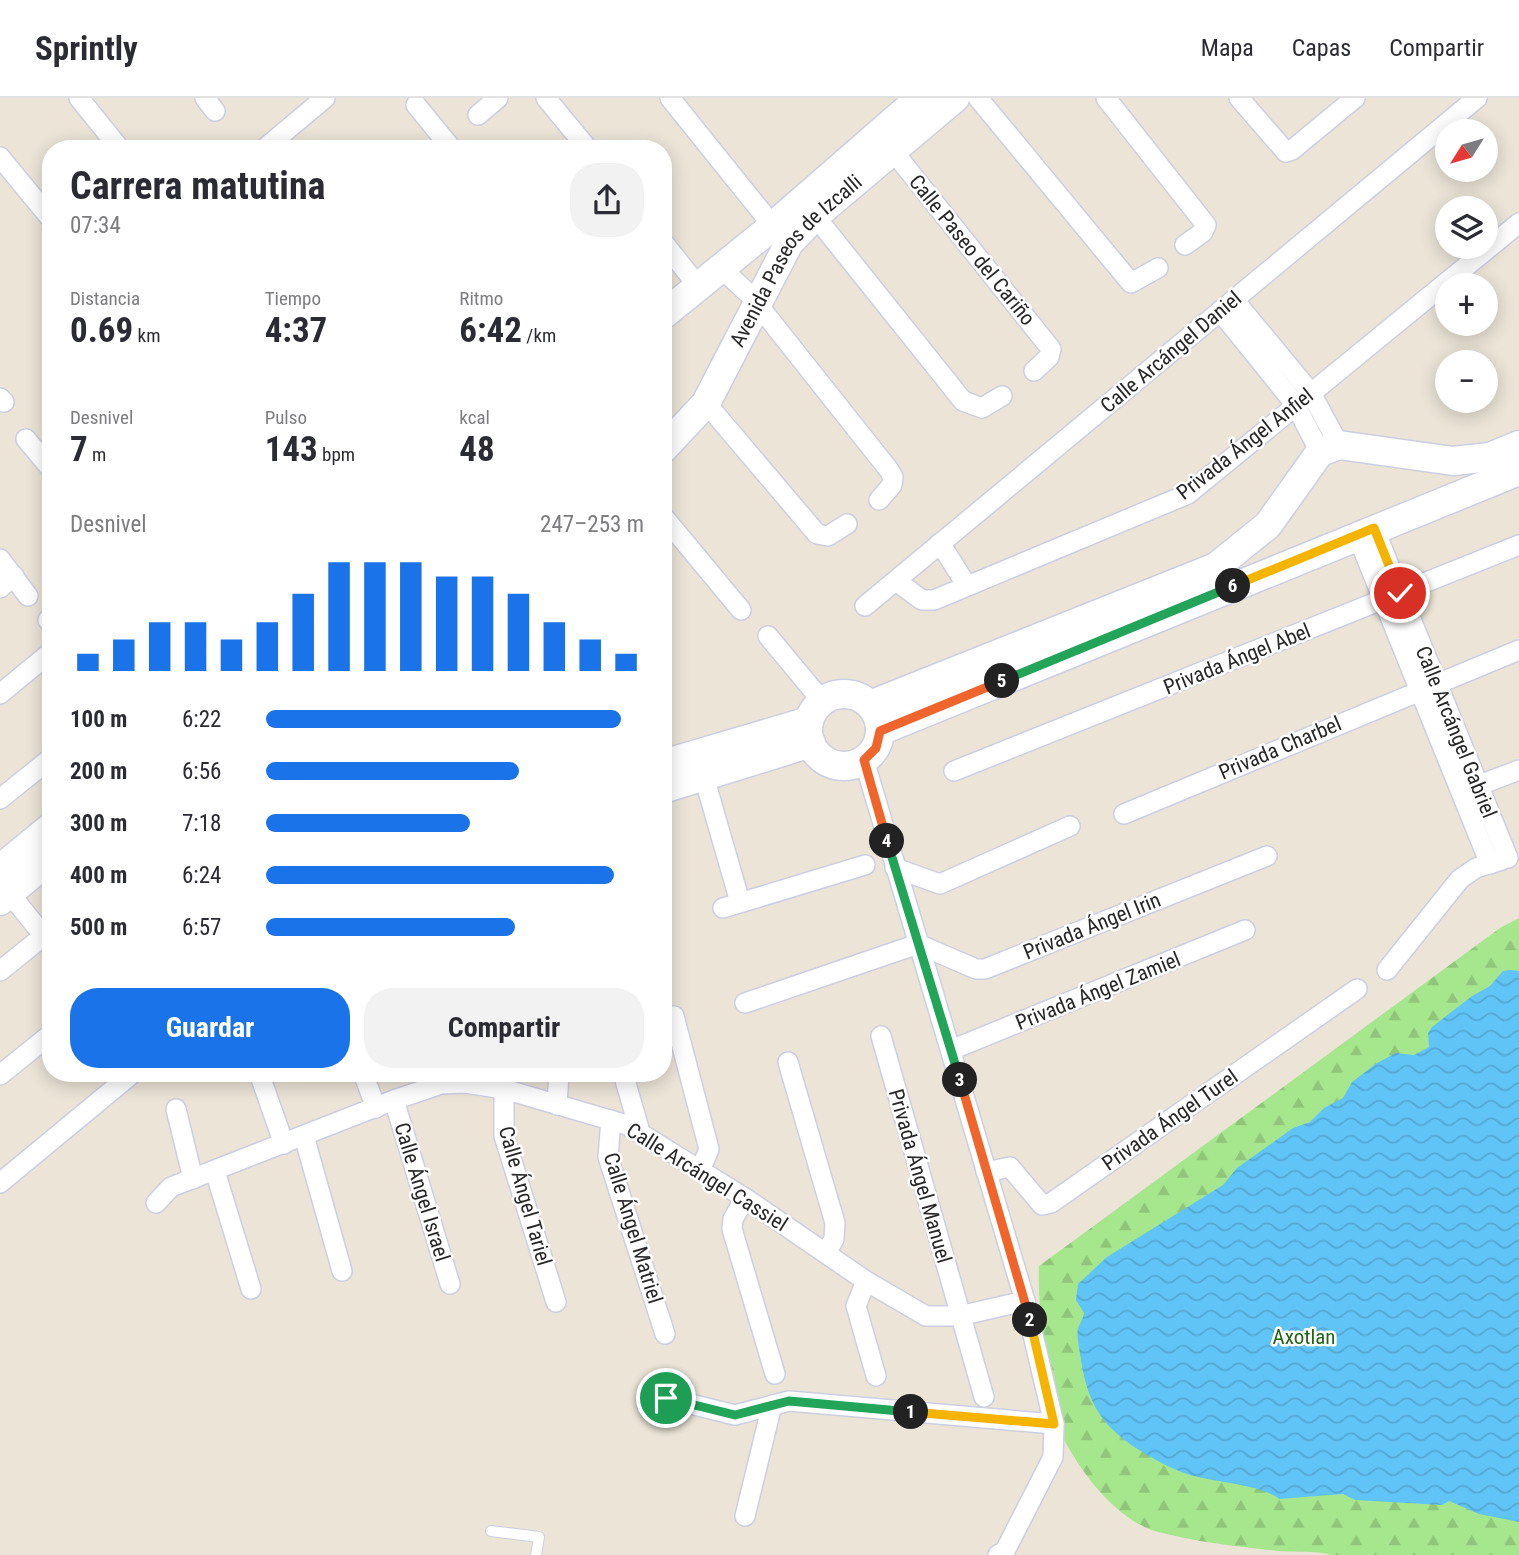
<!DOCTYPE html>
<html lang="es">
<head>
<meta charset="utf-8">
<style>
  :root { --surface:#fff; --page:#f2f2f3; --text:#2b2b33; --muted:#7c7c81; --line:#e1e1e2; --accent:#1a73e8 }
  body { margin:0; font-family:"Roboto Condensed",sans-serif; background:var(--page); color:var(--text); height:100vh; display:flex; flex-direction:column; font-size:26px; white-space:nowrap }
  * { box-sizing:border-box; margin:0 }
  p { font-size:23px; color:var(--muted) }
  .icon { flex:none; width:38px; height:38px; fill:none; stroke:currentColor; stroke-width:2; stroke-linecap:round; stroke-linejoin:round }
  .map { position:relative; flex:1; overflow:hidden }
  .side { position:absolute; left:42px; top:42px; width:630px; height:942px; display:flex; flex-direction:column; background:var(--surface); border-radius:28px; box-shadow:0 4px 18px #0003 }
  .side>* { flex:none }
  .needle { width:46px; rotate:233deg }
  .buttons { position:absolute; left:1435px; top:21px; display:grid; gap:14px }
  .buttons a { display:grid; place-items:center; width:63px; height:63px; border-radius:50%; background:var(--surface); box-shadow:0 4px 18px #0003; font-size:35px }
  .pin { position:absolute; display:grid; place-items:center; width:60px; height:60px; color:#fff; margin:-30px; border:4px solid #fff; border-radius:50%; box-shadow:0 2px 7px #0007 }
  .km { position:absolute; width:35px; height:35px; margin:-18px; border-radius:50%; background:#222; color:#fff; font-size:19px; line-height:35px; text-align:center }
  .round { display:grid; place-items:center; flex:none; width:74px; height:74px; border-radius:28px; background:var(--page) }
  .headline { display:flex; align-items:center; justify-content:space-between; height:119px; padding:0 28px }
  h1 { font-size:38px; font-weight:700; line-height:52px }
  .metrics { display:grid; grid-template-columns:repeat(3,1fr); gap:10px; height:119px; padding:7px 28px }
  .metrics div { display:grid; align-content:center }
  .metrics b { font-size:35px; font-weight:700 }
  .metrics small { font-size:19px; font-weight:400 }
  .metrics p { font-size:19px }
  .chart { height:196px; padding:14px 28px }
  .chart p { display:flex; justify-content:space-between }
  .chart svg { width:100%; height:126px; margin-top:7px; stroke:var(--accent); stroke-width:6 }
  .cta { display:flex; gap:14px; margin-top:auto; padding:14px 28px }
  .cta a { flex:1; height:80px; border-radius:28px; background:var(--accent); color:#fff; font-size:28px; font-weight:700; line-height:80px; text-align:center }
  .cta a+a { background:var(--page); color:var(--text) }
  ul { padding:0 28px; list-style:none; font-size:23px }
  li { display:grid; grid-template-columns:112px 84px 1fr; align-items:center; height:52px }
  li i { height:18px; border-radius:9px; background:var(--accent) }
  header { display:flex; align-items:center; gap:42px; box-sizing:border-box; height:98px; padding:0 35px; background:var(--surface); border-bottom:2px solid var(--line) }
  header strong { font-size:33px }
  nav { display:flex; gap:38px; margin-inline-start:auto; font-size:24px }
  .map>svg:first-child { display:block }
  .forest { fill:url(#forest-firs) }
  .water { fill:url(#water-waves) }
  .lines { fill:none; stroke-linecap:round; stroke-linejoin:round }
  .lane-casing { stroke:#cccfe2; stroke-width:12 }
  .street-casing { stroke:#cccfe2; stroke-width:22 }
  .secondary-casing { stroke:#cccfe2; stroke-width:31 }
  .lane { stroke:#fff; stroke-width:10 }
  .street { stroke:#fff; stroke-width:19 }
  .secondary { stroke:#fff; stroke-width:28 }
  .split-1-casing { stroke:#fff; stroke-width:14 }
  .split-2-casing { stroke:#fff; stroke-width:14 }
  .split-3-casing { stroke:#fff; stroke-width:14 }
  .split-4-casing { stroke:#fff; stroke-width:14 }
  .split-5-casing { stroke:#fff; stroke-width:14 }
  .split-6-casing { stroke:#fff; stroke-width:14 }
  .split-7-casing { stroke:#fff; stroke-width:14 }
  .split-1 { stroke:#22a559; stroke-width:9 }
  .split-2 { stroke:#f5b400; stroke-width:9 }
  .split-3 { stroke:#f0652b; stroke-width:9 }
  .split-4 { stroke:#22a559; stroke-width:9 }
  .split-5 { stroke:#f0652b; stroke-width:9 }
  .split-6 { stroke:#22a559; stroke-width:9 }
  .split-7 { stroke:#f5b400; stroke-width:9 }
  .labels { text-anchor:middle; stroke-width:5; stroke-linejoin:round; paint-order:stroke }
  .street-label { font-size:21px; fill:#272727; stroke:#fff }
  .park-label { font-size:21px; fill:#1f6714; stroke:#fff }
</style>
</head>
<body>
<header>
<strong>Sprintly</strong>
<nav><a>Mapa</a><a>Capas</a><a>Compartir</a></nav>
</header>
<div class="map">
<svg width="1519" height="1457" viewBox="0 0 1519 1457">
  <defs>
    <pattern id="forest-firs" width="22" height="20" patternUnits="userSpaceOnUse" patternTransform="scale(1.75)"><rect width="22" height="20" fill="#a6e78e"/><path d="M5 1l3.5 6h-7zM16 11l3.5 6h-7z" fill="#8fc67a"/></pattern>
    <pattern id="water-waves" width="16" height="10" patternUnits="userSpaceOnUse" patternTransform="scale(1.75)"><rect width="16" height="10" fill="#60c4f7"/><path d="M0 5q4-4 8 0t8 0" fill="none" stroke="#53a8d4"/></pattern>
  </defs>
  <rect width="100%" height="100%" fill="#ebe4d7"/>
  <!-- forest -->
  <path class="forest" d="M 1519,820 L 1519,1457 L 1332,1457 C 1314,1452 1297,1455 1279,1453 C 1239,1449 1197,1444 1158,1434 C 1097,1417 1041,1318 1037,1258 C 1037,1247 1042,1237 1041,1226 C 1040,1206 1038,1188 1039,1168 L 1500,830 Z"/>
  <!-- water -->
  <path class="water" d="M 1510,872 L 1519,873 L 1519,1424 L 1479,1416 L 1449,1403 L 1442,1407 L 1355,1402 L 1343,1396 L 1279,1401 C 1264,1388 1218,1384 1198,1379 C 1179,1375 1161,1365 1144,1355 C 1104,1331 1088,1308 1081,1262 C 1080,1253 1076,1238 1078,1230 C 1080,1225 1083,1221 1084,1215 L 1076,1202 L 1078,1186 L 1107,1159 L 1223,1087 L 1237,1070 L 1293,1030 L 1310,1024 L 1324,1010 L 1343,1000 L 1352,984 L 1377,965 L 1396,955 L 1414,957 L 1429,949 L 1428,935 L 1432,929 L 1472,898 L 1490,888 L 1503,873 Z"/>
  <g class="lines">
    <!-- lane casing -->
    <g class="lane-casing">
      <path id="lane" d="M 491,1433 L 539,1439 L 536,1457"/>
    </g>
    <!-- street casing -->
    <g class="street-casing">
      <g id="street">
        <path d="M 79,0 L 120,51"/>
        <path d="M 205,0 L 215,13"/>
        <path d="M 546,0 L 588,51"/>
        <path d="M 670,0 L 773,128"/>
        <path d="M 978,0 L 1131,185 L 1158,170"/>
        <path d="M 1106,0 L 1206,127 L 1203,134 L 1185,147"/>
        <path d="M 1239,0 L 1286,54 L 1292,52 L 1355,0"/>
        <path d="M 416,7 L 452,51"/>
        <path d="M 478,17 L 498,0"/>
        <path d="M 264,51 L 325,0"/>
        <path d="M 893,53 L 1051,251 L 1049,259 L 1034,273"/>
        <path d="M 0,59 L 51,121"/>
        <path d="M 815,118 L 963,303 L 982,310 L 1002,298"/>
        <path d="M 663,144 L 698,188"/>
        <path d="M 721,170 L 751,198 L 889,372 L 893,379 L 892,387 L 879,402"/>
        <path d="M 1234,202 L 1311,295 L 1339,347"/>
        <path d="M 1220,213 L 1295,306 L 1320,354"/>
        <path d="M 0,300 L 4,304"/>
        <path d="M 706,305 L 817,436 L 828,438 L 847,426"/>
        <path d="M 26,341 L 51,371"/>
        <path d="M 663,418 L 741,512"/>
        <path d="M 1374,430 L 1508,760"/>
        <path d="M 1357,437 L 1490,766"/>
        <path d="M 940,445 L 967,488"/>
        <path d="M 0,461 L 28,498"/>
        <path d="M 896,483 L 922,502 L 934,502 L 1188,396 L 1519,125"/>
        <path d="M 0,490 L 14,478"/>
        <path d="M 865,508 L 1477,0"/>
        <path d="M 48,522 L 51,525"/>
        <path d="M 768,538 L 822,603"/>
        <path d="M 0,596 L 51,554"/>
        <path d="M 864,662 L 1025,1203 L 1054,1326 L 1053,1359 L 1005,1453 L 998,1457"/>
        <path d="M 954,673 L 1519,447"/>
        <path d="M 704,679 L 740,804"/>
        <path d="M 1477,688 L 1519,672"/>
        <path d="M 0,701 L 51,660"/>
        <path d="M 1124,716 L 1519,552"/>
        <path d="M 895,770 L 940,786 L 1070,728"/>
        <path d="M 3,787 L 51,847"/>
        <path d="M 723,810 L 865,767"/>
        <path d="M 1387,872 L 1460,781 L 1476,770 L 1502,762"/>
        <path d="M 0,873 L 51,832"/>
        <path d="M 745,905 L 918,846 L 976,871 L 985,871 L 1267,758"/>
        <path d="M 674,918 L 709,1051 L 700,1073"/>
        <path d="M 881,938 L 984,1299"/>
        <path d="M 951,952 L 1245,832"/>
        <path d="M 788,964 L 835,1125 L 834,1141 L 826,1155"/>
        <path d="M 259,975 L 284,1046"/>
        <path d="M 363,975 L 376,1010"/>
        <path d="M 623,975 L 640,1034"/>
        <path d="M 0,977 L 51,936"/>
        <path d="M 504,991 L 504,1038 L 556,1204"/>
        <path d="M 394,1002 L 450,1186"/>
        <path d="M 557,1007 L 559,975"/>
        <path d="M 176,1011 L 193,1081"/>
        <path d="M 611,1022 L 608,1059 L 665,1236"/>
        <path d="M 304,1038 L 342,1173"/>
        <path d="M 215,1073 L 251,1191"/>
        <path d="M 986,1074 L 1010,1069 L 1042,1107 L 1051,1105 L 1357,891"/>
        <path d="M 0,1085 L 133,975"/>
        <path d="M 745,1100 L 733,1121 L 732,1131 L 775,1276"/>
        <path d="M 156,1105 L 171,1089 L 394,1002 L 441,986 L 465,985 L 504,991 L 627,1027 L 745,1100 L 866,1183 L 926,1218 L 959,1218 L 1025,1203"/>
        <path d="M 866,1183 L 856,1208 L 876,1278"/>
        <path d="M 666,1300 L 735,1317 L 789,1303 L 1054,1326"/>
        <path d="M 745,1418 L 772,1307"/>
      </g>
    </g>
    <!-- secondary casing -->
    <g class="secondary-casing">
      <g id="secondary">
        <path d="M 663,217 L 773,128 L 920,0"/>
        <path id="s1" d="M 663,351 L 706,305 L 789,145 L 815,118 L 955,0"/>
        <circle cx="844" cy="632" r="36"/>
        <path d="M 870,607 L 1216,469 L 1268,427 L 1320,354 L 1339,347 L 1453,363 L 1490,359 L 1519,347"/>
        <path d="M 880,633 L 1519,373"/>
        <path d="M 663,666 L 809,623"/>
        <path d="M 663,691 L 811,645"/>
        <path d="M 0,771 L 51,729"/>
        <path d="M 0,803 L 51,760"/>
      </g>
    </g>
    <!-- lane -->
    <use href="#lane" class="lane"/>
    <!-- street -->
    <use href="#street" class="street"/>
    <!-- secondary -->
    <use href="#secondary" class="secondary"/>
  </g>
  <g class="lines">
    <!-- split-1 casing -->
    <g class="split-1-casing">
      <path id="split-1" d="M 666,1300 L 735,1317 L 789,1303 L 911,1314"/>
    </g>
    <!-- split-2 casing -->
    <g class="split-2-casing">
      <path id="split-2" d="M 911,1314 L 1054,1326 L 1030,1222"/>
    </g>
    <!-- split-3 casing -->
    <g class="split-3-casing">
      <path id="split-3" d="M 960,982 L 1030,1222"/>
    </g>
    <!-- split-4 casing -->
    <g class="split-4-casing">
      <path id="split-4" d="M 887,743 L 960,982"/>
    </g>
    <!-- split-5 casing -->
    <g class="split-5-casing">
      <path id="split-5" d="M 887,743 L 864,662 L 876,650 L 880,633 L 1002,583"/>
    </g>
    <!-- split-6 casing -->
    <g class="split-6-casing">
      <path id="split-6" d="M 1002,583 L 1233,488"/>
    </g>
    <!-- split-7 casing -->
    <g class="split-7-casing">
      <path id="split-7" d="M 1233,488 L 1374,430 L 1400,495"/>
    </g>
    <!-- split-1 -->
    <use href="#split-1" class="split-1"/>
    <!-- split-2 -->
    <use href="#split-2" class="split-2"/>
    <!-- split-3 -->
    <use href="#split-3" class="split-3"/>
    <!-- split-4 -->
    <use href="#split-4" class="split-4"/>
    <!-- split-5 -->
    <use href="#split-5" class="split-5"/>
    <!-- split-6 -->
    <use href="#split-6" class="split-6"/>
    <!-- split-7 -->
    <use href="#split-7" class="split-7"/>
  </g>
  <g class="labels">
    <!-- street labels -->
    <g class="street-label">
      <text transform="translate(972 152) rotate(51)" y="7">Calle Paseo del Cariño</text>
      <text dy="7" stroke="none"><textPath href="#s1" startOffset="233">Avenida Paseos de Izcalli</textPath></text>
      <text transform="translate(1171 254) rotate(-40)" y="7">Calle Arcángel Daniel</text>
      <text transform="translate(1245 346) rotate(-38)" y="7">Privada Ángel Anfiel</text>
      <text transform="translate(1237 561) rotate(-22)" y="7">Privada Ángel Abel</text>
      <text transform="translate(1456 634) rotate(68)" y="7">Calle Arcángel Gabriel</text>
      <text transform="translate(1280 650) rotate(-23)" y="7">Privada Charbel</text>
      <text transform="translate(1092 828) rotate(-22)" y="7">Privada Ángel Irin</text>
      <text transform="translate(1098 893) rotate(-22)" y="7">Privada Ángel Zamiel</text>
      <text transform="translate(1170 1022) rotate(-35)" y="7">Privada Ángel Turel</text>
      <text transform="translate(920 1078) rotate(74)" y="7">Privada Ángel Manuel</text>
      <text transform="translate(707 1079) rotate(32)" y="7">Calle Arcángel Cassiel</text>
      <text transform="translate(422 1094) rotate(73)" y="7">Calle Ángel Israel</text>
      <text transform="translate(525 1098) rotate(74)" y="7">Calle Ángel Tariel</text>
      <text transform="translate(633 1130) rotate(73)" y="7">Calle Ángel Matriel</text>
    </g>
    <!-- park labels -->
    <g class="park-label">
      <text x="1304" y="1246">Axotlan</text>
    </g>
  </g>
</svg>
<div class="buttons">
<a><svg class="needle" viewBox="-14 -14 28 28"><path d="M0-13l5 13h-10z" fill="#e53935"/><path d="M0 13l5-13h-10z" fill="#7c7c81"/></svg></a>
<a><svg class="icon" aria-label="layers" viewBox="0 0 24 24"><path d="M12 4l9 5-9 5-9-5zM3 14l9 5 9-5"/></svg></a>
<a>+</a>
<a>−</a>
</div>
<div class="pin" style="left:666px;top:1300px;background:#1e9e55"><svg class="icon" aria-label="arrive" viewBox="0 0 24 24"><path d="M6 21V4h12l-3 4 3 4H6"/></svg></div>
<div class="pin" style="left:1400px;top:495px;background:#d93025"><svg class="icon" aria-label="check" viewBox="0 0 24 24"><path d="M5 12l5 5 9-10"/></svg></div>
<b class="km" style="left:911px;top:1314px">1</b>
<b class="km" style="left:1030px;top:1222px">2</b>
<b class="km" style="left:960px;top:982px">3</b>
<b class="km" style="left:887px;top:743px">4</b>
<b class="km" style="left:1002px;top:583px">5</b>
<b class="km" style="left:1233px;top:488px">6</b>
<section class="side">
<div class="headline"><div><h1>Carrera matutina</h1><p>07:34</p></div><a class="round"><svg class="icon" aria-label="share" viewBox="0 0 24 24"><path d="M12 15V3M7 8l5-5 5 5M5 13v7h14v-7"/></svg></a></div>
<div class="metrics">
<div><p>Distancia</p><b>0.69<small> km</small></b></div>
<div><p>Tiempo</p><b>4:37</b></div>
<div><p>Ritmo</p><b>6:42<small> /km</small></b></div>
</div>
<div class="metrics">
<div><p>Desnivel</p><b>7<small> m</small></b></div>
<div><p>Pulso</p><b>143<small> bpm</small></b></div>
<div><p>kcal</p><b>48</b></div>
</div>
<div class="chart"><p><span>Desnivel</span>247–253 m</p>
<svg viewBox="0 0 160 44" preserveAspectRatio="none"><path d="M5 44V38M15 44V33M25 44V27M35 44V27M45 44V33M55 44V27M65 44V17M75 44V6M85 44V6M95 44V6M105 44V11M115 44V11M125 44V17M135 44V27M145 44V33M155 44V38"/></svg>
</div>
<ul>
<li><b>100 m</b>6:22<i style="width:94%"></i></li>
<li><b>200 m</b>6:56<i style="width:67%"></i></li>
<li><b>300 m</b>7:18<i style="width:54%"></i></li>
<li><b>400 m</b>6:24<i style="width:92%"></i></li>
<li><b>500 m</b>6:57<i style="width:66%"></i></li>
</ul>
<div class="cta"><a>Guardar</a><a>Compartir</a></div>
</section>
</div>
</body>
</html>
